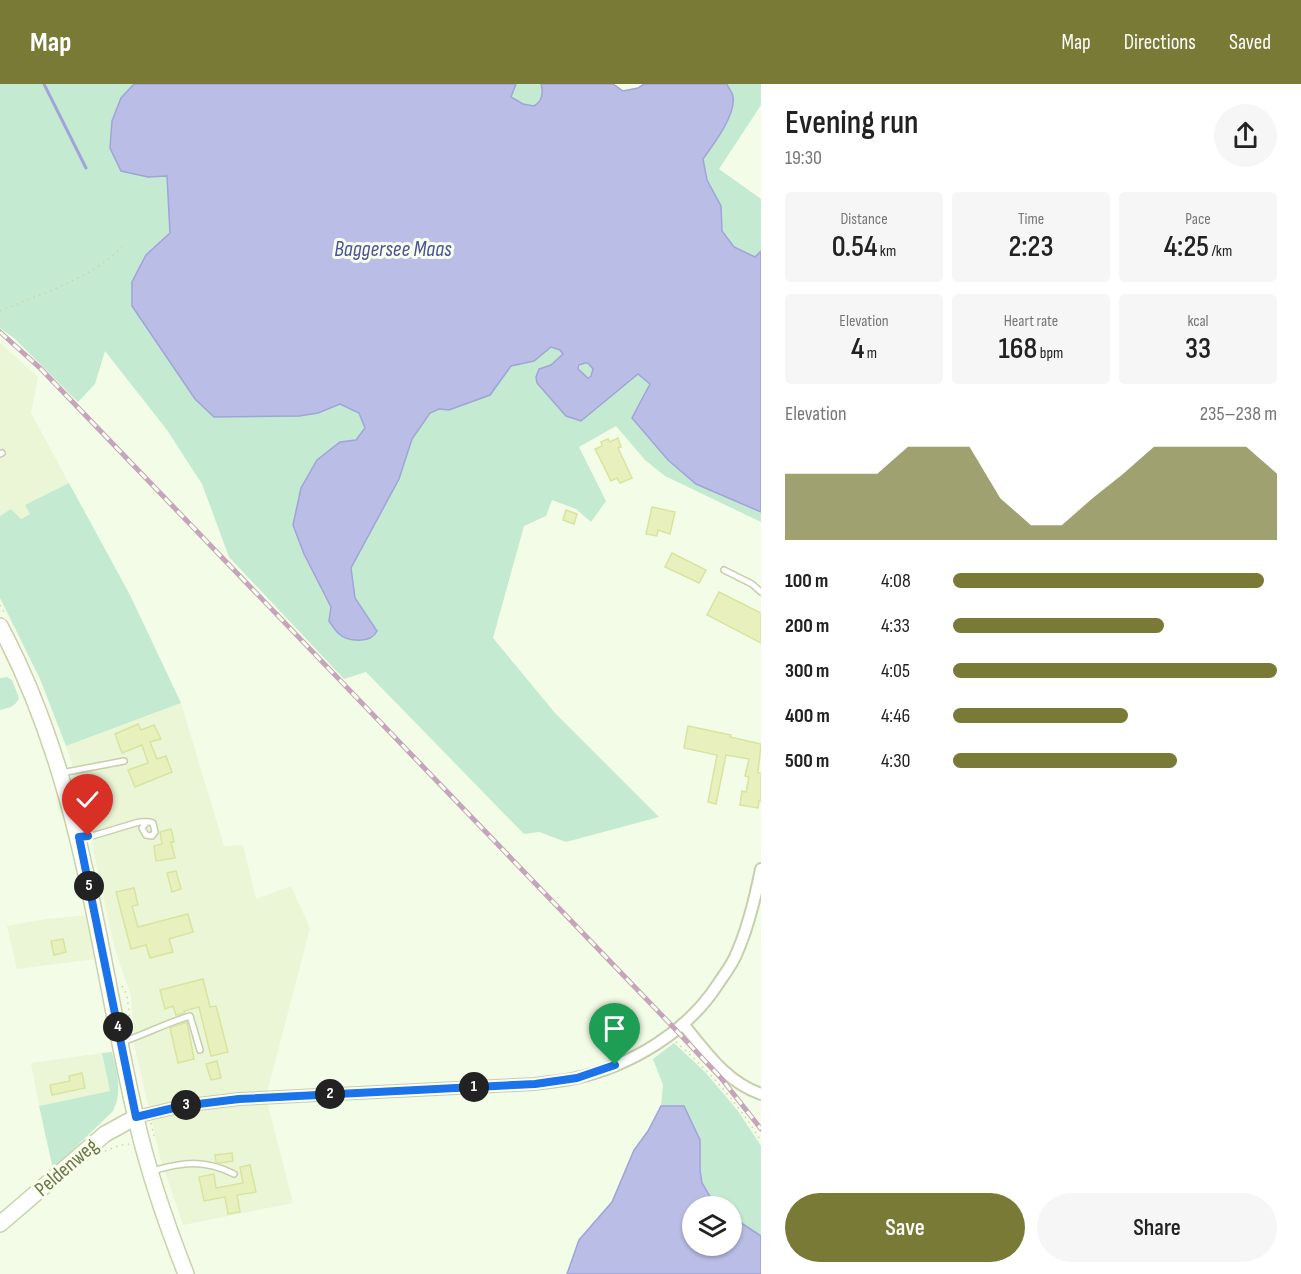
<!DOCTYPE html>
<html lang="en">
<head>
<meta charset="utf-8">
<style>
  :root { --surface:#fff; --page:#f6f6f6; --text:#222; --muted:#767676; --accent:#797a35 }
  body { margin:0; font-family:"Sofia Sans Condensed",sans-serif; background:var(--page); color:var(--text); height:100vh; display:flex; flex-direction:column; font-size:22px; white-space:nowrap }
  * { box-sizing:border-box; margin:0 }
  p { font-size:20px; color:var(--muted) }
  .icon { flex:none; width:33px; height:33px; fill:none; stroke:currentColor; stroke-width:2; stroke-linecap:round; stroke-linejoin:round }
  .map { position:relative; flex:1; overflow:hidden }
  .sheet { display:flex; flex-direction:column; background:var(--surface); width:540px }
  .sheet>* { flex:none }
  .controls { position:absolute; left:682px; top:1112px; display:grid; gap:12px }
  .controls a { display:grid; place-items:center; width:60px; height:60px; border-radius:50%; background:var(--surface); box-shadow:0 2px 4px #0004; font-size:30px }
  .pin { position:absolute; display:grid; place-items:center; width:51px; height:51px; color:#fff; margin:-62px -26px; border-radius:50% 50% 50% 0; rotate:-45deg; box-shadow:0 0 6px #0007 }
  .pin .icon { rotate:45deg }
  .km { position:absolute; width:30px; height:30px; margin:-15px; border-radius:50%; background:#222; color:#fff; font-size:16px; line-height:30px; text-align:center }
  .round { display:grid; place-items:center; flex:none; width:63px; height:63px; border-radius:32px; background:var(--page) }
  .summary { display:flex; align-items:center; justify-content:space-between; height:102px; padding:0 24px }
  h1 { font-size:33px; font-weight:600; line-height:45px }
  .figures { display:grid; grid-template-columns:repeat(3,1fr); gap:9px; height:102px; padding:6px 24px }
  .figures div { display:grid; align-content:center; border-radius:6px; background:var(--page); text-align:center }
  .figures b { font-size:30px; font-weight:600 }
  .figures small { font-size:16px; font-weight:400 }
  .figures p { font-size:16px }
  .chart { height:168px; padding:12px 24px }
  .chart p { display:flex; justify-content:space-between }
  .chart svg { width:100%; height:108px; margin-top:6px; fill:var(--accent); opacity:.7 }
  .button { display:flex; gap:12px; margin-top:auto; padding:12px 24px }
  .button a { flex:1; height:69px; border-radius:36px; background:var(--accent); color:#fff; font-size:24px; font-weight:600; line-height:69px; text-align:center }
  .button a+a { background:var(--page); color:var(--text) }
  ul { padding:0 24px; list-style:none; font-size:20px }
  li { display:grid; grid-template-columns:96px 72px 1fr; align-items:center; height:45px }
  li i { height:15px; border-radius:8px; background:var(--accent) }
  header { display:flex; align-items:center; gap:36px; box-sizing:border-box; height:84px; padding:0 30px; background:var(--accent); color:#fff }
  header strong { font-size:28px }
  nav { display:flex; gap:33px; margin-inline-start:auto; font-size:21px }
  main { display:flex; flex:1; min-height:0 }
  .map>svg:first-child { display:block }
  .residential { fill:#ebf6d7 }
  .green { fill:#c4ead2 }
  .water { fill:#babde6; stroke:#a0a4d7; stroke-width:1.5; fill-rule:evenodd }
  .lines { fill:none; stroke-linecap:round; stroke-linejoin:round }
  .stream { stroke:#a0a4d7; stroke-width:3 }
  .building { fill:#e8f1bd; stroke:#d8e49e; stroke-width:1.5 }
  .lane-casing { stroke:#c6ceac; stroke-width:8 }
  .street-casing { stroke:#c6ceac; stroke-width:14 }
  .secondary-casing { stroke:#c8d1a9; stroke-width:18 }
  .path { stroke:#cdd6a0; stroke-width:1.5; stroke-dasharray:1.5 4.5; stroke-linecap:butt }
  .lane { stroke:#fff; stroke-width:5 }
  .street { stroke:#fff; stroke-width:10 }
  .secondary { stroke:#fff; stroke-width:15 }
  .rail-casing { stroke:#c6a4bb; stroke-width:5 }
  .rail { stroke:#f7ffec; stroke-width:3; stroke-dasharray:9; stroke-linecap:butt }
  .route-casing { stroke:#fff; stroke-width:12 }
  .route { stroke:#1a73e8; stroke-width:8 }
  .labels { text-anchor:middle; stroke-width:6; stroke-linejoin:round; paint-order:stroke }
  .street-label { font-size:21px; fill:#6f754b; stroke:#f7ffec }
  .water-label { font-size:22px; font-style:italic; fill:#4d529d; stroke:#f7ffec }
</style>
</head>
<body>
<header>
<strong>Map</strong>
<nav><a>Map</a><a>Directions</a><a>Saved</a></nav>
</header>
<main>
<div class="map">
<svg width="761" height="1190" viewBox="0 0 761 1190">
  <rect width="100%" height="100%" fill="#f3fce6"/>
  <!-- residential -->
  <g class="residential">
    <path d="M 0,259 L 38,293 L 31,329 L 69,399 L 26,421 L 30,430 L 20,435 L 11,425 L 0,432 Z"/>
    <path d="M 181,619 L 224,762 L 243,761 L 256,815 L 291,802 L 310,844 L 266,1013 L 293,1119 L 183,1141 L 160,1073 L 134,960 L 131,912 L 115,866 L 80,705 L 66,662 Z"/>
    <path d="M 88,831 L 96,875 L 17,885 L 7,842 L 46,835 Z"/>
    <path d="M 102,969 L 111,1007 L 39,1022 L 31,979 Z"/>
  </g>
  <!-- green -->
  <g class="green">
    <path d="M 0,0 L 134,0 L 121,14 L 148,93 L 167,92 L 170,149 L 147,171 L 195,315 L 214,333 L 299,332 L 318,329 L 340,320 L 359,329 L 366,344 L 356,356 L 340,358 L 304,470 L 331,523 L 329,537 L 377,547 L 355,514 L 351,484 L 399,395 L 412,355 L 429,330 L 439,325 L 449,326 L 490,311 L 511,282 L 534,277 L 551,263 L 560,266 L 563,270 L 551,281 L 539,285 L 581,337 L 638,290 L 650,300 L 668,376 L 696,400 L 761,427 L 761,438 L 665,392 L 645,376 L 616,342 L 579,363 L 606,417 L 591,438 L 576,425 L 552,416 L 546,432 L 524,442 L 493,554 L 555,629 L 659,733 L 566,758 L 539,748 L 524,750 L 366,588 L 344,595 L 229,473 L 202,400 L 167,346 L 105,267 L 95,300 L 78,318 L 14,254 L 0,244 Z"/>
    <path d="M 516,0 L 541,0 C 544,10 542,16 534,22 L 523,20 L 511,13 Z"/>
    <path d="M 727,0 L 761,0 L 761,21 L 719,85 L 761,115 L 761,167 L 755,173 L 734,163 L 722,147 L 721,122 L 707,96 L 703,74 C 713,61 736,31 733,13 C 733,9 728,4 727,0 Z"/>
    <circle cx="586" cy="286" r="7"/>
    <path d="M 69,399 L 130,511 L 181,619 L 66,662 L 40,595 L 0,514 L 0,432 L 11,425 L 21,435 L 30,430 L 25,421 Z"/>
    <path d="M 7,593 L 12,596 L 19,614 C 15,623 9,624 0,626 L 0,594 Z"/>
    <path d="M 674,959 L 705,988 L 738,1027 L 761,1062 L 761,1152 L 732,1133 L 732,1122 L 719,1122 L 712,1116 L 702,1099 L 700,1086 L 700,1056 L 684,1023 L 661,1022 L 663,1001 L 653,975 Z"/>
    <path d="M 112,968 C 117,989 123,1007 113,1027 L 53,1085 L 39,1022 L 110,1007 L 102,969 Z"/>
  </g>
  <!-- water -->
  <g class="water">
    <path d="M 134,0 L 516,0 L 511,13 L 523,20 L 534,22 C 542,17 544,10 541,0 L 613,0 L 623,7 L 638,4 L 644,0 L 727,0 C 728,4 733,9 733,13 C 736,31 713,61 703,75 L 707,96 L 721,122 L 722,147 L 734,163 L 755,173 L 761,167 L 761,428 L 696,400 L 668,376 L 632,334 L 650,300 L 638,290 L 581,337 L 566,332 L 537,299 L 536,293 L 539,285 L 551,281 L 563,270 L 560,266 L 551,263 L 534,277 L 511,282 L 490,311 L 449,326 L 439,325 L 430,329 L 412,355 L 399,395 L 351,484 L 355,514 L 377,547 C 371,560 347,558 338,549 C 335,546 332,541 329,537 L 331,523 L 304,470 L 293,441 L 301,404 L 317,376 L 340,358 L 356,356 L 365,344 L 359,329 L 340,320 L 318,329 L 299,332 L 214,333 L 195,315 L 132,222 L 132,198 L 146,171 L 170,149 L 167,92 L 148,93 L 121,87 L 110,64 L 112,37 L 121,14 ZM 585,279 L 588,279 L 593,285 L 591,292 L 588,294 L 578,285 L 579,281 Z"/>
    <path d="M 661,1022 L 684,1022 L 700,1056 L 700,1086 L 702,1099 L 712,1116 L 719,1122 L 693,1122 L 693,1161 L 732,1161 L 732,1133 L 761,1152 L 761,1190 L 567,1190 L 579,1156 L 612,1118 L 634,1066 L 648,1047 Z"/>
  </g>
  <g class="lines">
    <!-- stream -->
    <path class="stream" d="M 44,0 L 86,84"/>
  </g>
  <!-- building -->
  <g class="building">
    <path d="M 618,354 L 621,363 L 618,364 L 632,394 L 620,399 L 617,394 L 611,397 L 595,365 L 602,362 L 601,358 L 608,355 L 610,358 Z"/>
    <path d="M 652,423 L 675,428 L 670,450 L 658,446 L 657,452 L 646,450 Z"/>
    <path d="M 566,426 L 577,430 L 574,440 L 563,436 Z"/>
    <path d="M 672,469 L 706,486 L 699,499 L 665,483 Z"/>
    <path d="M 719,508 L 761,529 L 761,559 L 707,531 Z"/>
    <path d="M 138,640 L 141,646 L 154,641 L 161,655 L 150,658 L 157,675 L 166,672 L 172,688 L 135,703 L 128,686 L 148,679 L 142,661 L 122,669 L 115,650 Z"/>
    <path d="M 688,642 L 731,651 L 730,653 L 761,660 L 758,689 L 761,689 L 761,717 L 759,717 L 758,724 L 740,721 L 742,707 L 746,708 L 749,693 L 745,692 L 749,675 L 726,671 L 716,720 L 708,718 L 717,671 L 684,664 Z"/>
    <path d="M 171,745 L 174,758 L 171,758 L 175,774 L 156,777 L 154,762 L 162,760 L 160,748 Z"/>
    <path d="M 176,787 L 181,805 L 172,808 L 167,789 Z"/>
    <path d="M 134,804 L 138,821 L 132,822 L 138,843 L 188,830 L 193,848 L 169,855 L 173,868 L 150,874 L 146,861 L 131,865 L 116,808 Z"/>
    <path d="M 63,855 L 66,868 L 54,871 L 51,857 Z"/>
    <path d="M 203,895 L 210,923 L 216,922 L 228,968 L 211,972 L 199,923 L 184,927 L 185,929 L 176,931 L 173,922 L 165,925 L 160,906 Z"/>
    <path d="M 187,938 L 194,975 L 178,979 L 170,944 Z"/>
    <path d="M 217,977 L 221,994 L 211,996 L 206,980 Z"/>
    <path d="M 82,989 L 85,1004 L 52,1011 L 50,1001 L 70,997 L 69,992 Z"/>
    <path d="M 232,1069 L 233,1077 L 220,1079 L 216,1078 L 215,1071 Z"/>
    <path d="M 250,1081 L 256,1108 L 237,1111 L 240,1128 L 228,1130 L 225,1113 L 204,1117 L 199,1093 L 214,1090 L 216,1104 L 243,1099 L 240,1083 Z"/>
  </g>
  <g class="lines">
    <!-- lane casing -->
    <g class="lane-casing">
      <g id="lane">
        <path d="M 0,370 L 2,369"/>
        <path d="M 724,486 L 752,500 L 761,508"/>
        <path d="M 61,689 L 124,677"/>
        <path d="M 79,753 L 92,752 L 139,738 C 144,738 148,737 153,739 L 155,748 L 152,752 L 146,751 L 142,744 L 147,738"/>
        <path d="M 122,958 C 146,950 166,939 190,932 L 200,966"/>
        <path d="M 152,1087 C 183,1078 204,1075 234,1090"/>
      </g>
    </g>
    <!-- street casing -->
    <g class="street-casing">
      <g id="street">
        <path d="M 683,940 C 706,968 726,998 761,1010"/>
        <path d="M 136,1033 L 182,1022 L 239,1015 L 535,1000 C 549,998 563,997 576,994 C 632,981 687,948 718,900 C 724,891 731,882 735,873 C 748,845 755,815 761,785"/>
      </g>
    </g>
    <!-- secondary casing -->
    <g class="secondary-casing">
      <g id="secondary">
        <path d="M 0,542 C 83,698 97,866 136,1034 C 148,1088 166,1139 186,1190"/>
        <path d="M 0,1140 L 105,1050 L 136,1033"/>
      </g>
    </g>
    <!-- path -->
    <g class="path">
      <path d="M 0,227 C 42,209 89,196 122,163"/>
      <path d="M 0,521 L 5,530"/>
      <path d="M 122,902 L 127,911 L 131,947"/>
      <path d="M 676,958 C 709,987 738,1019 761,1057"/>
      <path d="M 151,1039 L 154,1052"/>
      <path d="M 105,1067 L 121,1061 L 129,1060"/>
    </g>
    <!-- lane -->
    <use href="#lane" class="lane"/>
    <!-- street -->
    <use href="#street" class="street"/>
    <!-- secondary -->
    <use href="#secondary" class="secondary"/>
    <!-- rail casing -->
    <g class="rail-casing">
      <path id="rail" d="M 0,248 L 40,284 L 676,946 L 721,994 L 761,1045"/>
    </g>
    <!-- rail -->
    <use href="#rail" class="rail"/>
  </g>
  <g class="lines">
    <!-- route casing -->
    <g class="route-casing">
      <path id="route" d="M 88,752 L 79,753 L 136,1033 L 182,1022 L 239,1015 L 535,1000 L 577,994 L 615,981"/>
    </g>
    <!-- route -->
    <use href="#route" class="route"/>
  </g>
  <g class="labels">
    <!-- street labels -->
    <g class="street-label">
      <text transform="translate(66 1083) rotate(-41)" y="7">Peldenweg</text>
    </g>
    <!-- water labels -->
    <g class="water-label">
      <text x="393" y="172">Baggersee Maas</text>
    </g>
  </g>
</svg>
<div class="controls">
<a><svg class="icon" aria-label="layers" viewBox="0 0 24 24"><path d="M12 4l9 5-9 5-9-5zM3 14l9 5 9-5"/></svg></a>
</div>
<div class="pin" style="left:615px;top:981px;background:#1e9e55"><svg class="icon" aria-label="arrive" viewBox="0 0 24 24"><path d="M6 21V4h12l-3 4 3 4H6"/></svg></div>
<div class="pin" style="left:88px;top:752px;background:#d93025"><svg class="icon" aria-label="check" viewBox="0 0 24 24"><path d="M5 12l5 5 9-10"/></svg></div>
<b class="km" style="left:474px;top:1003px">1</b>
<b class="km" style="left:330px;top:1010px">2</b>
<b class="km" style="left:186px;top:1021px">3</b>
<b class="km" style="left:118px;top:943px">4</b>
<b class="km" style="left:89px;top:802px">5</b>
</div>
<section class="sheet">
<div class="summary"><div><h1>Evening run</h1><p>19:30</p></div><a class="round"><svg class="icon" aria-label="share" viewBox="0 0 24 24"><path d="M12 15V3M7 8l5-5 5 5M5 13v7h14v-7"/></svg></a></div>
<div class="figures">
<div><p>Distance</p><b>0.54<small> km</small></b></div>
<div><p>Time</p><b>2:23</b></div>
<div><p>Pace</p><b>4:25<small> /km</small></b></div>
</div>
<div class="figures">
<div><p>Elevation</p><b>4<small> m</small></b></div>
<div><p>Heart rate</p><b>168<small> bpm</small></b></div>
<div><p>kcal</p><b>33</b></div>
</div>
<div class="chart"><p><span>Elevation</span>235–238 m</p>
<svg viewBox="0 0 160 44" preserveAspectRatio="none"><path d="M0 44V17L10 17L20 17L30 17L40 6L50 6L60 6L70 27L80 38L90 38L100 27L110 17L120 6L130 6L140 6L150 6L160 17V44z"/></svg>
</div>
<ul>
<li><b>100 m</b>4:08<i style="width:96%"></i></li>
<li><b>200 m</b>4:33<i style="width:65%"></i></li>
<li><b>300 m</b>4:05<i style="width:100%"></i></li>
<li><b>400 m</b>4:46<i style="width:54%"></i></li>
<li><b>500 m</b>4:30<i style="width:69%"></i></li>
</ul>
<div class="button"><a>Save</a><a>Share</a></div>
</section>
</main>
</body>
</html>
